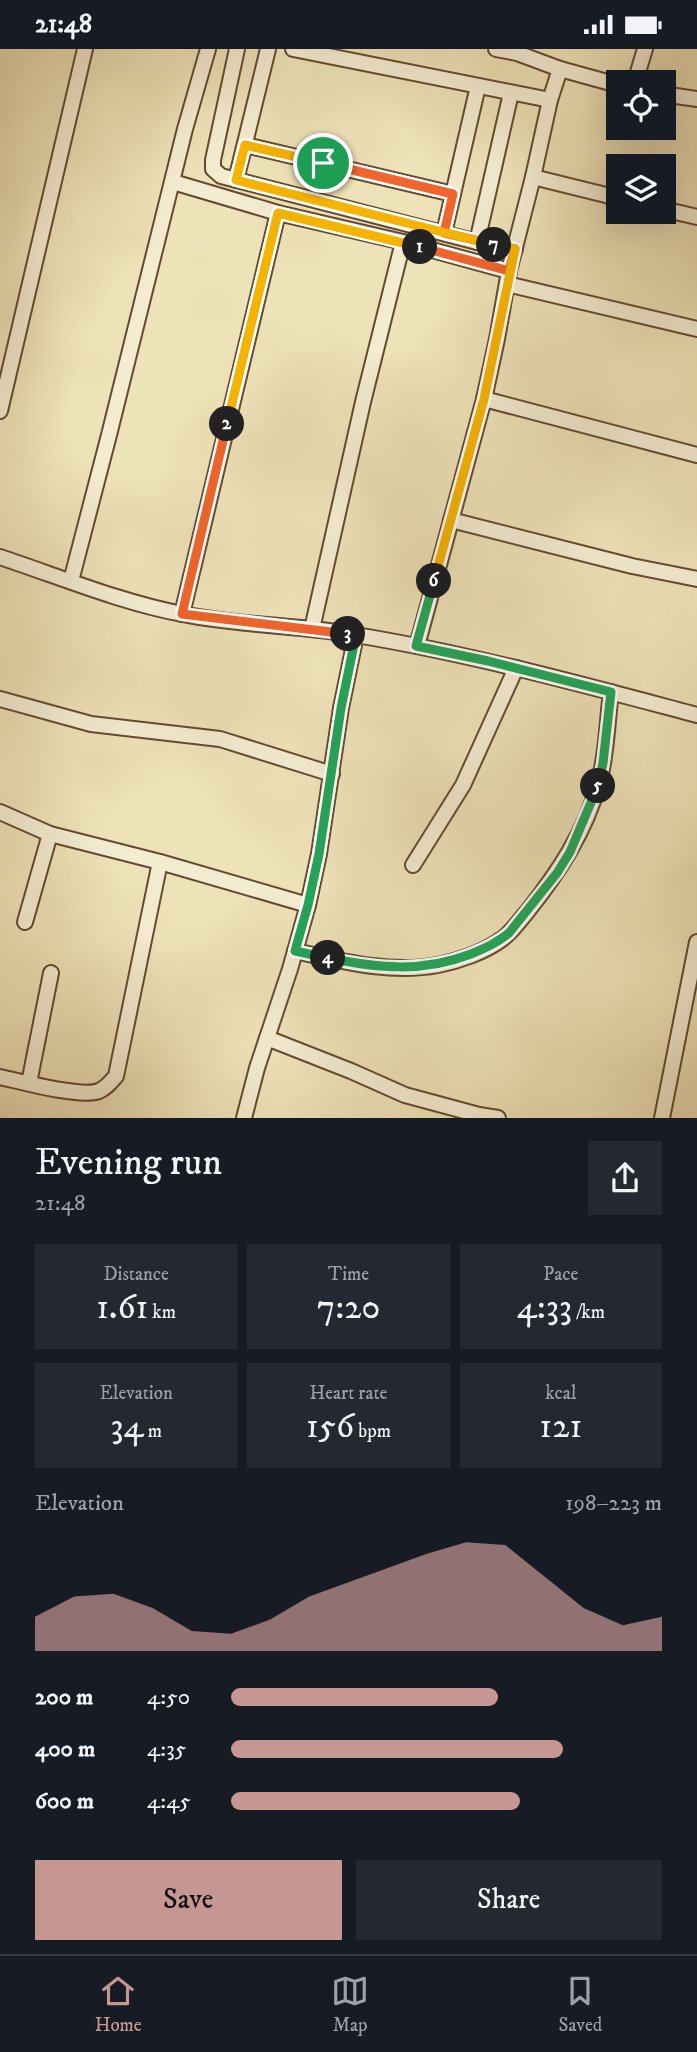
<!DOCTYPE html>
<html lang="en">
<head>
<meta charset="utf-8">
<style>
  :root { --surface:#171b24; --page:#242831; --text:#f1f3f6; --muted:#9ea1a6; --line:#363941; --accent:#c59692 }
  body { margin:0; font-family:"IM FELL DW Pica",serif; background:var(--page); color:var(--text); height:100vh; display:flex; flex-direction:column; font-size:26px; white-space:nowrap }
  * { box-sizing:border-box; margin:0 }
  p { font-size:23px; color:var(--muted) }
  .icon { flex:none; width:38px; height:38px; fill:none; stroke:currentColor; stroke-width:2; stroke-linecap:round; stroke-linejoin:round }
  .map { position:relative; height:1069px; overflow:hidden }
  .panel { display:flex; flex-direction:column; background:var(--surface); flex:1 }
  .panel>* { flex:none }
  .buttons { position:absolute; left:606px; top:21px; display:grid; gap:14px }
  .buttons a { display:grid; place-items:center; width:70px; height:70px; border-radius:0px; background:var(--surface); box-shadow:0 7px 28px #0002; font-size:35px }
  .pin { position:absolute; display:grid; place-items:center; width:60px; height:60px; color:#fff; margin:-30px; border:4px solid #fff; border-radius:50%; box-shadow:0 2px 7px #0007 }
  .km { position:absolute; width:35px; height:35px; margin:-18px; border-radius:50%; background:#222; color:#fff; font-size:19px; line-height:35px; text-align:center }
  .round { display:grid; place-items:center; flex:none; width:74px; height:74px; border-radius:0px; background:var(--page) }
  .overview { display:flex; align-items:center; justify-content:space-between; height:119px; padding:0 35px }
  h1 { font-size:38px; font-weight:600; line-height:52px }
  .stats { display:grid; grid-template-columns:repeat(3,1fr); gap:10px; height:119px; padding:7px 35px }
  .stats div { display:grid; align-content:center; border-radius:0px; background:var(--page); text-align:center }
  .stats b { font-size:35px; font-weight:600 }
  .stats small { font-size:19px; font-weight:400 }
  .stats p { font-size:19px }
  .chart { height:196px; padding:14px 35px }
  .chart p { display:flex; justify-content:space-between }
  .chart svg { width:100%; height:126px; margin-top:7px; fill:var(--accent); opacity:.7 }
  .cta { display:flex; gap:14px; margin-top:auto; padding:14px 35px }
  .cta a { flex:1; height:80px; border-radius:0px; background:var(--accent); color:#111; font-size:28px; font-weight:600; line-height:80px; text-align:center }
  .cta a+a { background:var(--page); color:var(--text) }
  ul { padding:0 35px; list-style:none; font-size:23px }
  li { display:grid; grid-template-columns:112px 84px 1fr; align-items:center; height:52px }
  li i { height:18px; border-radius:9px; background:var(--accent) }
  .status { display:flex; justify-content:space-between; align-items:center; height:49px; padding:0 35px; background:var(--surface); direction:ltr }
  .status svg { height:19px; fill:currentColor }
  .tabs { display:flex; justify-content:space-around; align-items:center; height:98px; border-top:2px solid var(--line); background:var(--surface); font-size:19px; color:var(--muted) }
  .tabs a { display:grid; justify-items:center; gap:4px }
  .tabs .current { color:var(--accent) }
  .map>svg:first-child { display:block }
  .lines { fill:none; stroke-linecap:round; stroke-linejoin:round }
  .minor-casing { stroke:#644a30; stroke-width:18 }
  .minor { stroke:#f4ecd1; stroke-width:14 }
  .split-1-casing { stroke:#fff; stroke-width:14 }
  .split-2-casing { stroke:#fff; stroke-width:14 }
  .split-3-casing { stroke:#fff; stroke-width:14 }
  .split-4-casing { stroke:#fff; stroke-width:14 }
  .split-5-casing { stroke:#fff; stroke-width:14 }
  .split-6-casing { stroke:#fff; stroke-width:14 }
  .split-7-casing { stroke:#fff; stroke-width:14 }
  .split-8-casing { stroke:#fff; stroke-width:14 }
  .split-1 { stroke:#f0652b; stroke-width:9 }
  .split-2 { stroke:#f5b400; stroke-width:9 }
  .split-3 { stroke:#f0652b; stroke-width:9 }
  .split-4 { stroke:#22a559; stroke-width:9 }
  .split-5 { stroke:#22a559; stroke-width:9 }
  .split-6 { stroke:#22a559; stroke-width:9 }
  .split-7 { stroke:#f5b400; stroke-width:9 }
  .split-8 { stroke:#f5b400; stroke-width:9 }
</style>
</head>
<body>
<div class="status"><b>21:48</b><svg viewBox="0 0 49 12"><path d="M0 12V9h3v3zM5 12V6h3v6zM10 12V3h3v9zM15 12V0h3v12zM26 1h20v11H26zM47 4h2v5h-2z"/></svg></div>
<div class="map">
<svg width="697" height="1069" viewBox="0 0 697 1069">
  <rect width="100%" height="100%" fill="#eee2b8"/>
  <filter id="stains"><feTurbulence type="fractalNoise" baseFrequency=".00286" numOctaves="4"/><feColorMatrix values="0 0 0 0 .2 0 0 0 0 .09 0 0 0 0 .02 0 0 0 .5 -.17"/></filter>
  <radialGradient id="worn" r=".72"><stop offset=".6" stop-color="#630" stop-opacity="0"/><stop offset="1" stop-color="#630" stop-opacity=".3"/></radialGradient>
  <g class="lines">
    <!-- minor casing -->
    <g class="minor-casing">
      <g id="minor">
        <path d="M 237,0 L 213,111 L 213,120 L 221,127 L 477,193 L 515,200"/>
        <path d="M 293,0 L 550,51"/>
        <path d="M 496,0 L 517,4 L 560,20 L 618,36"/>
        <path d="M 635,33 L 645,0"/>
        <path d="M 663,45 L 697,50"/>
        <path d="M 245,96 L 453,145"/>
        <path d="M 533,128 L 618,149"/>
        <path d="M 236,131 L 268,0"/>
        <path d="M 173,133 L 278,164 L 403,193 L 509,222"/>
        <path d="M 663,160 L 697,168"/>
        <path d="M 444,184 L 478,37"/>
        <path d="M 477,193 L 511,44"/>
        <path d="M 507,235 L 697,280"/>
        <path d="M 484,350 L 697,406"/>
        <path d="M 0,362 L 85,0"/>
        <path d="M 451,471 L 632,517 L 697,530"/>
        <path d="M 0,508 C 60,528 120,553 182,565 C 240,577 299,576 356,586 C 471,605 584,636 697,666"/>
        <path d="M 71,532 L 109,386 L 185,80 L 208,0"/>
        <path d="M 182,565 L 278,164"/>
        <path d="M 312,580 L 363,353 L 403,193"/>
        <path d="M 417,597 L 484,350 L 497,290 L 509,222 L 533,128 L 550,51 L 560,20"/>
        <path d="M 0,650 L 91,675 L 220,690 L 332,725"/>
        <path d="M 0,763 L 50,785 L 160,813 L 308,856"/>
        <path d="M 413,816 L 463,736 L 516,619"/>
        <path d="M 25,873 L 50,785"/>
        <path d="M 295,902 C 341,912 390,925 438,916 C 458,912 485,903 502,890 C 512,883 519,872 527,863 C 558,824 586,782 599,733 C 607,704 607,673 611,643"/>
        <path d="M 267,989 L 351,1022 L 405,1046 L 479,1066 L 498,1069"/>
        <path d="M 0,1028 C 22,1033 81,1049 99,1042 C 106,1039 111,1033 116,1027 L 160,813"/>
        <path d="M 29,1034 L 51,924"/>
        <path d="M 244,1069 L 257,1019 L 290,920 L 308,856 L 319,805 L 341,659 L 356,586"/>
        <path d="M 662,1069 L 697,893"/>
      </g>
    </g>
    <!-- minor -->
    <use href="#minor" class="minor"/>
  </g>
  <g class="lines">
    <!-- split-1 casing -->
    <g class="split-1-casing">
      <path id="split-1" d="M 323,114 L 453,145 L 444,184 L 515,200 L 509,222 L 420,198"/>
    </g>
    <!-- split-2 casing -->
    <g class="split-2-casing">
      <path id="split-2" d="M 227,375 L 278,164 L 420,198"/>
    </g>
    <!-- split-3 casing -->
    <g class="split-3-casing">
      <path id="split-3" d="M 227,375 L 182,565 L 348,585"/>
    </g>
    <!-- split-4 casing -->
    <g class="split-4-casing">
      <path id="split-4" d="M 328,909 L 295,902 L 308,856 L 319,805 L 341,659 L 356,586 L 348,585"/>
    </g>
    <!-- split-5 casing -->
    <g class="split-5-casing">
      <path id="split-5" d="M 328,909 C 378,919 422,924 471,905 C 485,899 497,894 509,884 L 557,824 L 570,803 L 598,737"/>
    </g>
    <!-- split-6 casing -->
    <g class="split-6-casing">
      <path id="split-6" d="M 434,532 L 416,597 L 488,612 L 611,643 L 603,714 L 598,737"/>
    </g>
    <!-- split-7 casing -->
    <g class="split-7-casing">
      <path id="split-7" d="M 434,532 L 484,350 L 515,200 L 494,196"/>
    </g>
    <!-- split-8 casing -->
    <g class="split-8-casing">
      <path id="split-8" d="M 323,114 L 245,96 L 236,131 L 494,196"/>
    </g>
    <!-- split-1 -->
    <use href="#split-1" class="split-1"/>
    <!-- split-2 -->
    <use href="#split-2" class="split-2"/>
    <!-- split-3 -->
    <use href="#split-3" class="split-3"/>
    <!-- split-4 -->
    <use href="#split-4" class="split-4"/>
    <!-- split-5 -->
    <use href="#split-5" class="split-5"/>
    <!-- split-6 -->
    <use href="#split-6" class="split-6"/>
    <!-- split-7 -->
    <use href="#split-7" class="split-7"/>
    <!-- split-8 -->
    <use href="#split-8" class="split-8"/>
  </g>
  <rect width="100%" height="100%" filter="url(#stains)"/>
  <rect width="100%" height="100%" fill="url(#worn)"/>
</svg>
<div class="buttons">
<a><svg class="icon" aria-label="locate" viewBox="0 0 24 24"><circle cx="12" cy="12" r="6"/><path d="M12 2v4M12 18v4M2 12h4M18 12h4"/></svg></a>
<a><svg class="icon" aria-label="layers" viewBox="0 0 24 24"><path d="M12 4l9 5-9 5-9-5zM3 14l9 5 9-5"/></svg></a>
</div>
<div class="pin" style="left:323px;top:114px;background:#1e9e55"><svg class="icon" aria-label="arrive" viewBox="0 0 24 24"><path d="M6 21V4h12l-3 4 3 4H6"/></svg></div>
<b class="km" style="left:420px;top:198px">1</b>
<b class="km" style="left:227px;top:375px">2</b>
<b class="km" style="left:348px;top:585px">3</b>
<b class="km" style="left:328px;top:909px">4</b>
<b class="km" style="left:598px;top:737px">5</b>
<b class="km" style="left:434px;top:532px">6</b>
<b class="km" style="left:494px;top:196px">7</b>
</div>
<section class="panel">
<div class="overview"><div><h1>Evening run</h1><p>21:48</p></div><a class="round"><svg class="icon" aria-label="share" viewBox="0 0 24 24"><path d="M12 15V3M7 8l5-5 5 5M5 13v7h14v-7"/></svg></a></div>
<div class="stats">
<div><p>Distance</p><b>1.61<small> km</small></b></div>
<div><p>Time</p><b>7:20</b></div>
<div><p>Pace</p><b>4:33<small> /km</small></b></div>
</div>
<div class="stats">
<div><p>Elevation</p><b>34<small> m</small></b></div>
<div><p>Heart rate</p><b>156<small> bpm</small></b></div>
<div><p>kcal</p><b>121</b></div>
</div>
<div class="chart"><p><span>Elevation</span>198–223 m</p>
<svg viewBox="0 0 160 44" preserveAspectRatio="none"><path d="M0 44V32L10 25L20 24L30 29L40 37L50 38L60 33L70 25L80 20L90 15L100 10L110 6L120 7L130 18L140 29L150 35L160 32V44z"/></svg>
</div>
<ul>
<li><b>200 m</b>4:50<i style="width:62%"></i></li>
<li><b>400 m</b>4:35<i style="width:77%"></i></li>
<li><b>600 m</b>4:45<i style="width:67%"></i></li>
</ul>
<div class="cta"><a>Save</a><a>Share</a></div>
</section>
<nav class="tabs">
<a class="current"><svg class="icon" aria-label="home" viewBox="0 0 24 24"><path d="M3 11l9-7 9 7M6 9v11h12V9"/></svg>Home</a>
<a><svg class="icon" aria-label="map" viewBox="0 0 24 24"><path d="M3 6l6-2 6 2 6-2v14l-6 2-6-2-6 2zM9 4v14M15 6v14"/></svg>Map</a>
<a><svg class="icon" aria-label="saved" viewBox="0 0 24 24"><path d="M7 4h10v16l-5-4-5 4z"/></svg>Saved</a>
</nav>
</body>
</html>
